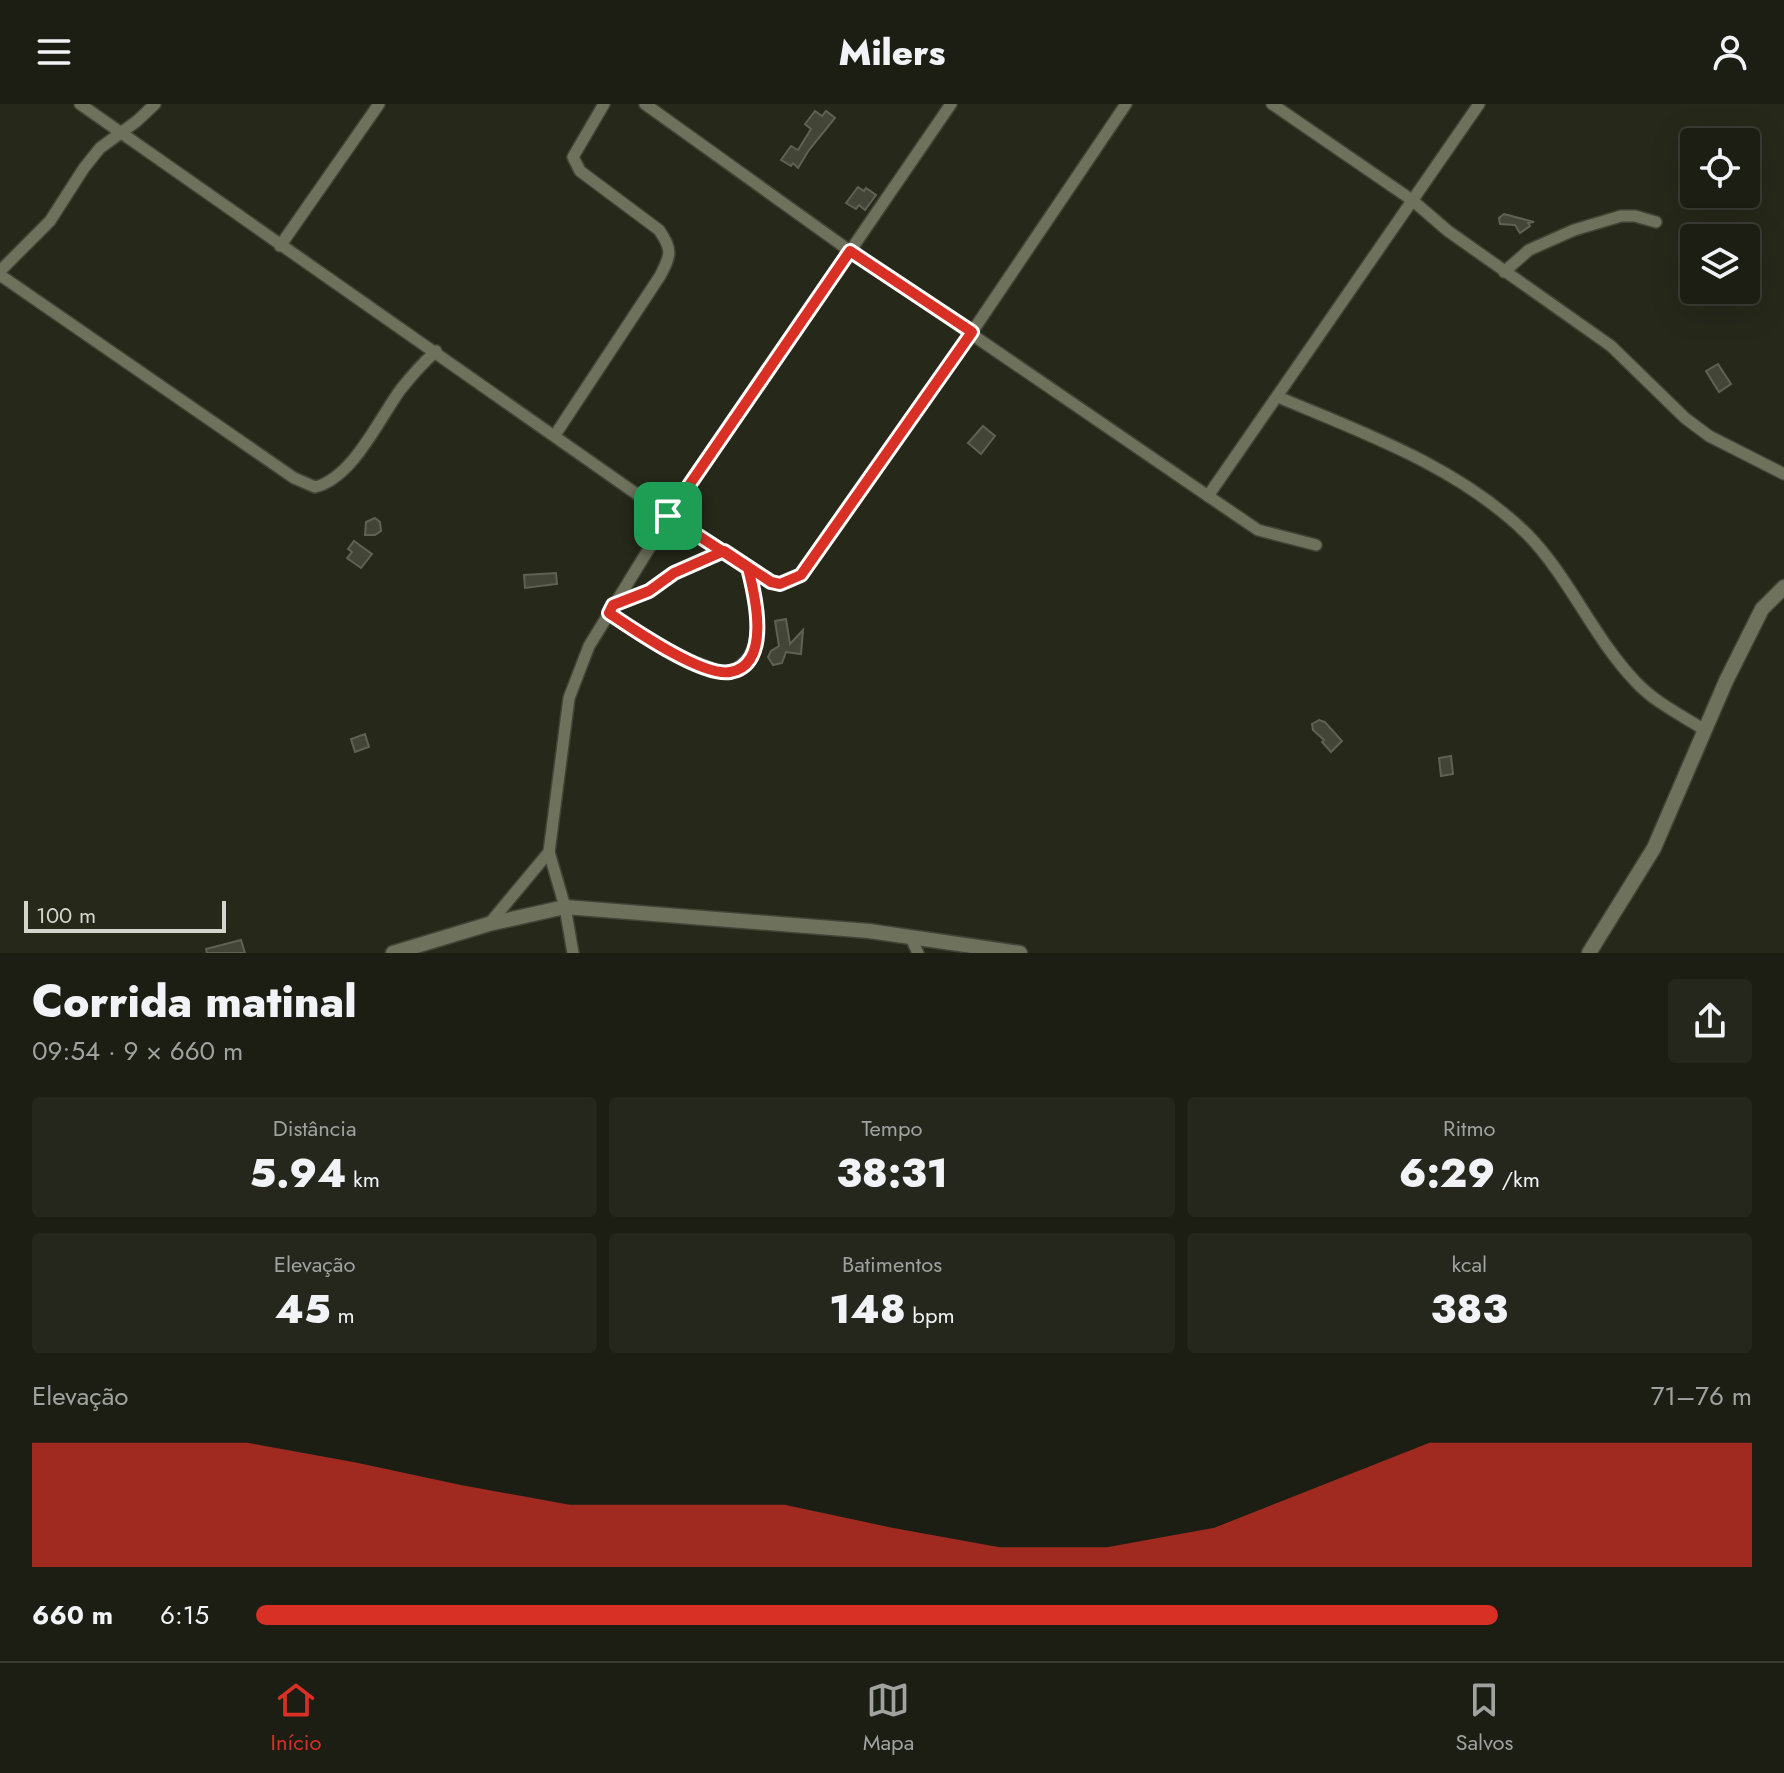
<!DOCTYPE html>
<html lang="pt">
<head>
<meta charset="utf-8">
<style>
  :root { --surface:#1c1e14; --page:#25271d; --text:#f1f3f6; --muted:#a0a2a0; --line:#3a3c34; --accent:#d93025 }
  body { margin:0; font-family:Jost,sans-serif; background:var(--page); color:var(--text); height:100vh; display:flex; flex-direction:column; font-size:30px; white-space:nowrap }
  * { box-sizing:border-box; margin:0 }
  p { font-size:26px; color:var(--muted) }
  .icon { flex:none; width:44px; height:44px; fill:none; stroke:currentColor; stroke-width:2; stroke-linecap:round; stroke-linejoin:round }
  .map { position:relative; height:849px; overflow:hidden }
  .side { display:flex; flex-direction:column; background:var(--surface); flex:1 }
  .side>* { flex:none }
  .controls { position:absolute; left:1680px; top:24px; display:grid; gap:16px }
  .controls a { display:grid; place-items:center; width:80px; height:80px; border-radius:8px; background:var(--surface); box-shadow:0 8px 32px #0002,0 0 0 2px var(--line); font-size:40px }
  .scale { position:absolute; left:24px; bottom:20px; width:202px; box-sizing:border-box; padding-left:8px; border:4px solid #d4d5cd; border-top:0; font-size:22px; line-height:28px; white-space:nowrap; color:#d4d5cd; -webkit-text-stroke:6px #26281a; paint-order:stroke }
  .pin { position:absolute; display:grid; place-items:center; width:68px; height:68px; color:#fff; margin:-34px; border-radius:16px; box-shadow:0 4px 12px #0006 }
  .round { display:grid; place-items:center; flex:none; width:84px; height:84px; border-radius:8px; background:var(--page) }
  .headline { display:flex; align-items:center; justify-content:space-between; height:136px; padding:0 32px }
  h1 { font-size:44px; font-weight:800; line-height:60px }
  .figures { display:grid; grid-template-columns:repeat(3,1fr); gap:12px; height:136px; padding:8px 32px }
  .figures div { display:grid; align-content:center; border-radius:8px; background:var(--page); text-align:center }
  .figures b { font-size:40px; font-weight:800 }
  .figures small { font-size:22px; font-weight:400 }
  .figures p { font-size:22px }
  .chart { height:224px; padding:16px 32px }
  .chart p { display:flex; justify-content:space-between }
  .chart svg { width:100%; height:144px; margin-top:8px; fill:var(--accent); opacity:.7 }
  ul { padding:0 32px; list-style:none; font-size:26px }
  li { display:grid; grid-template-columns:128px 96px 1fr; align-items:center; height:60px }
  li i { height:20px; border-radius:10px; background:var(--accent) }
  header { display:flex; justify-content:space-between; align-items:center; height:104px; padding:0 32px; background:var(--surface); font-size:36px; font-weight:800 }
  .dock { display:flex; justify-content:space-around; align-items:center; height:112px; border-top:2px solid var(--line); background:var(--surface); font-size:22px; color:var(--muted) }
  .dock a { display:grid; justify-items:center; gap:4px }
  .dock .current { color:var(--accent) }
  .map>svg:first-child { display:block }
  .building { fill:#434537; stroke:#5f6253; stroke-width:2 }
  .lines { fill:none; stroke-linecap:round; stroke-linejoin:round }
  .minor-casing { stroke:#424437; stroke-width:14 }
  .tertiary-casing { stroke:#424437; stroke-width:17 }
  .minor { stroke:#6e715c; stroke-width:11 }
  .tertiary { stroke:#6e715c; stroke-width:14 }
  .route-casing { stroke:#fff; stroke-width:16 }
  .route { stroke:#d93025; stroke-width:10 }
</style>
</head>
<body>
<header><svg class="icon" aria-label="menu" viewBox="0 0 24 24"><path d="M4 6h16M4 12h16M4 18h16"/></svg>Milers<svg class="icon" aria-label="person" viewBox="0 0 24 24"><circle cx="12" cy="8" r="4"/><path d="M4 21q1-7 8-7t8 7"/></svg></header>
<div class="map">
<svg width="1784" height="849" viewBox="0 0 1784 849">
  <rect width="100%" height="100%" fill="#26281a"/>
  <!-- building -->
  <g class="building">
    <path d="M 815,7 L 822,12 L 826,7 L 835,14 L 809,46 L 798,64 L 793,59 L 791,62 L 781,56 L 791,42 L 798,46 L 811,25 L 805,20 Z"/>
    <path d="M 858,83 L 864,87 L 866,84 L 876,91 L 865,106 L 859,101 L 856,105 L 846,99 Z"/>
    <path d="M 1504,110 L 1534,118 L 1528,119 L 1530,122 L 1520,129 L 1515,121 L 1500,120 L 1499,114 Z"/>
    <path d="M 1718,260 L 1731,280 L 1719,288 L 1706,267 Z"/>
    <path d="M 983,322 L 995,332 L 981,350 L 968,339 Z"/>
    <path d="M 375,414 L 380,418 L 381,427 L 375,431 L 365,431 L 366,418 Z"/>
    <path d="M 354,437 L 372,450 L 361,464 L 347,454 L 352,448 L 348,445 Z"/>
    <path d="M 556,469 L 557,480 L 525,484 L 524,471 Z"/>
    <path d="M 786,515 L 790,540 L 803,526 L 801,550 L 786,548 L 782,559 L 773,561 L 768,553 L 771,547 L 779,542 L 775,517 Z"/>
    <path d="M 1319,616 L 1325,618 L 1342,637 L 1331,648 L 1322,638 L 1324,636 L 1313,626 L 1312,620 Z"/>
    <path d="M 365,630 L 369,643 L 355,648 L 351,635 Z"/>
    <path d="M 1451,652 L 1453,670 L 1441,672 L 1439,654 Z"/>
    <path d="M 241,836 L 245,849 L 207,849 L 206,845 Z"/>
  </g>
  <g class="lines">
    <!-- minor casing -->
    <g class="minor-casing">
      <g id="minor">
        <path d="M 80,0 L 668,412 L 771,478 L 780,480 L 801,471 L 972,228 L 1126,0"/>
        <path d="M 645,0 L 850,147 L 1208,392 L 1479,0"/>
        <path d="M 1272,0 L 1412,96 L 1448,127 L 1611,242 L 1685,314 L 1709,332 L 1784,370"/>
        <path d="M 280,142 L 379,0"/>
        <path d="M 0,167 L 50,117 L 84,64 L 100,44 L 137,17 L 155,0"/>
        <path d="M 1504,168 L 1529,146 L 1574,126 L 1621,112 L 1635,112 L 1656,118"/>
        <path d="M 0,171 L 294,374 L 315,383 C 353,374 380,313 401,285 C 412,271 423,259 436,247"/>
        <path d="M 1278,293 C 1364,329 1459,363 1527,430 C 1570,474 1593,533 1635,577 C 1654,598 1681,611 1705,626"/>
        <path d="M 555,331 L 660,172 C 671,151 673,146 659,126 L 580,67 L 573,53 L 604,0"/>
        <path d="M 1208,392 L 1258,426 L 1316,441"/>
        <path d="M 614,501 L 649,487 L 674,469 L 724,447"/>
        <path d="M 609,509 C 646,534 683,558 727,569 C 771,553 757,500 748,464"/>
        <path d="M 489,820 L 549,748"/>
        <path d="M 910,832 L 918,849"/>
        <path d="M 573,849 L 565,803 L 549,748 L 569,594 L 589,542 L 674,404 L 951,0"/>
      </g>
    </g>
    <!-- tertiary casing -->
    <g class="tertiary-casing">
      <g id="tertiary">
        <path d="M 393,849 L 489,820 L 565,803 L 869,827 L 1020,849"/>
        <path d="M 1589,849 L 1654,744 L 1726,577 L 1762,505 L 1784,483"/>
      </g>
    </g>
    <!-- minor -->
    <use href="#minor" class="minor"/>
    <!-- tertiary -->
    <use href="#tertiary" class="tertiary"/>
  </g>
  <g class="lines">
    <!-- route casing -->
    <g class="route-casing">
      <path id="route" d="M 668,412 L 748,464 C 755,491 772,561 730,568 C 702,573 633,525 609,509 L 613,501 L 649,487 L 674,469 L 724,447 L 771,478 L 780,480 L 801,471 L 972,228 L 850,147 L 668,412"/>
    </g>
    <!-- route -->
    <use href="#route" class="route"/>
  </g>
</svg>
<div class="controls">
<a><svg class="icon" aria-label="locate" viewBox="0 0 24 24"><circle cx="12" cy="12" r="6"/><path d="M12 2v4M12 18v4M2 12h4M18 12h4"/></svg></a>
<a><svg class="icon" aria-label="layers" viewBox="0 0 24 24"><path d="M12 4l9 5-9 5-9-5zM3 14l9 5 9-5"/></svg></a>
</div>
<div class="scale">100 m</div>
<div class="pin" style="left:668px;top:412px;background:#1e9e55"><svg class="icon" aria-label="arrive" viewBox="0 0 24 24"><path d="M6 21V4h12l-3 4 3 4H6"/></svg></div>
</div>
<section class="side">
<div class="headline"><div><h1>Corrida matinal</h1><p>09:54 · 9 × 660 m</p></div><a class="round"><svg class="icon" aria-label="share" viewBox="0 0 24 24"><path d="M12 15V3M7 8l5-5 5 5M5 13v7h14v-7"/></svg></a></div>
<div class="figures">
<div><p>Distância</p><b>5.94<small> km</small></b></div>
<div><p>Tempo</p><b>38:31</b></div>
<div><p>Ritmo</p><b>6:29<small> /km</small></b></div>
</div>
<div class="figures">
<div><p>Elevação</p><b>45<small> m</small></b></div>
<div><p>Batimentos</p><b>148<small> bpm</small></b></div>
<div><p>kcal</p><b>383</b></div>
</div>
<div class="chart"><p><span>Elevação</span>71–76 m</p>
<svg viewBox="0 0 160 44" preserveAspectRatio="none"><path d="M0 44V6L10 6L20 6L30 12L40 19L50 25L60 25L70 25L80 32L90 38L100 38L110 32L120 19L130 6L140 6L150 6L160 6V44z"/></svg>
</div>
<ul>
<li><b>660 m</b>6:15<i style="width:83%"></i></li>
</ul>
</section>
<nav class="dock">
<a class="current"><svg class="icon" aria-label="home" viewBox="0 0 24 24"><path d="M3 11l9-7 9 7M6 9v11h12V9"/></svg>Início</a>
<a><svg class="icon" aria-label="map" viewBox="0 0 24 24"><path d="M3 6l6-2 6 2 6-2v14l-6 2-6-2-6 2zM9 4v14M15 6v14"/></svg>Mapa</a>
<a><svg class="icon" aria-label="saved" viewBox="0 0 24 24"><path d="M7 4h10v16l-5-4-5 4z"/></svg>Salvos</a>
</nav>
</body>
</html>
